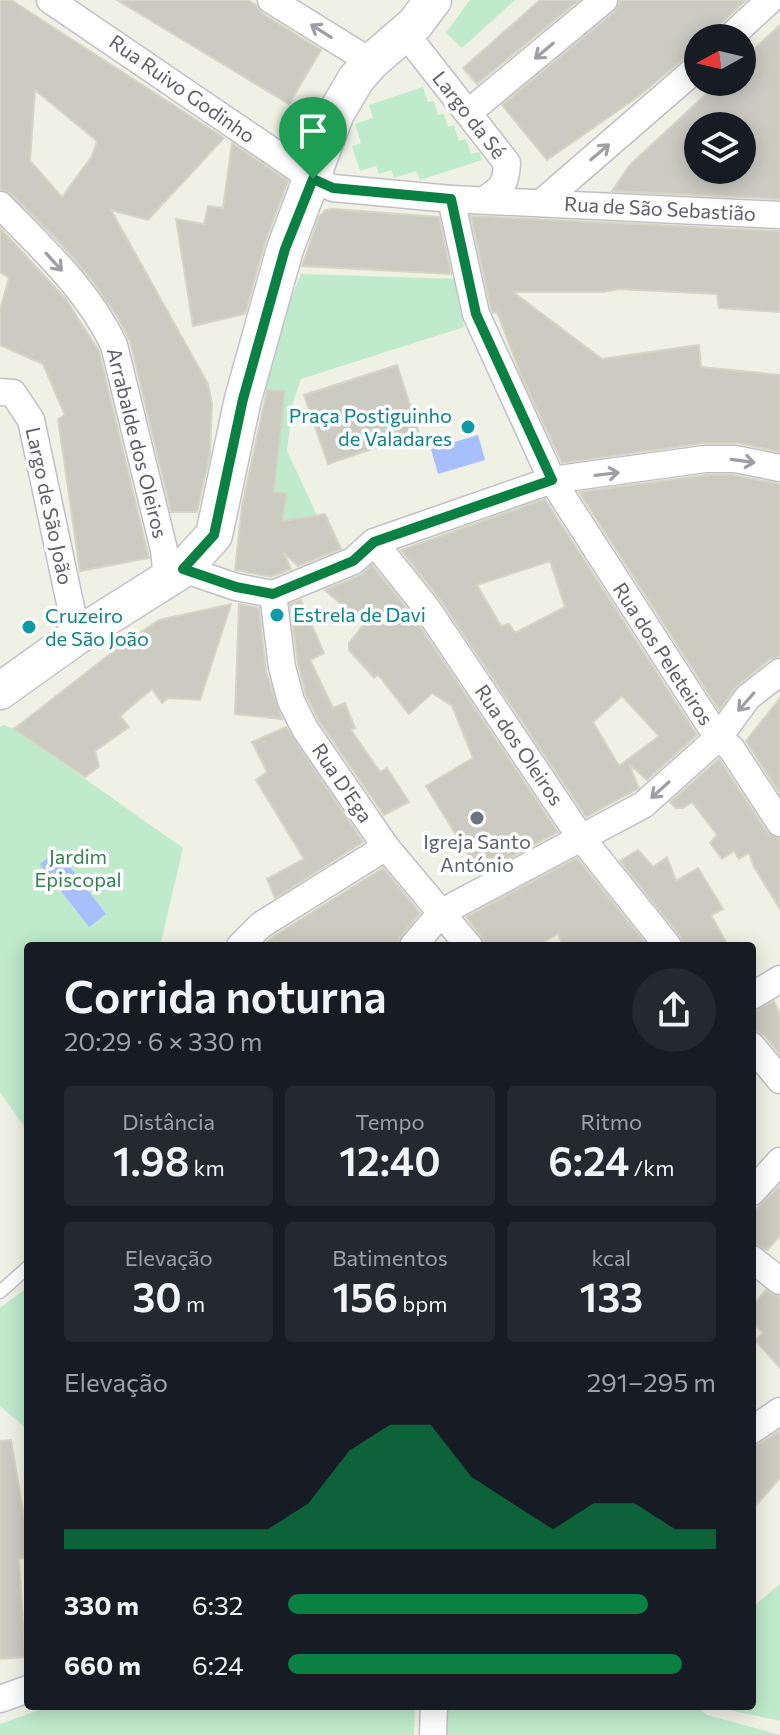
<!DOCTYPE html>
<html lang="pt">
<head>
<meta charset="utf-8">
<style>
  :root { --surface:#171b24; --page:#242831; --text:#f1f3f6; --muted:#9ea1a6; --accent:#0b8043 }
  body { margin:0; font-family:Commissioner,sans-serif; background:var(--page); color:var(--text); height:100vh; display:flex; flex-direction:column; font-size:30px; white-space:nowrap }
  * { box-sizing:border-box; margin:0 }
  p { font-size:26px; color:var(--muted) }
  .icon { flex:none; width:44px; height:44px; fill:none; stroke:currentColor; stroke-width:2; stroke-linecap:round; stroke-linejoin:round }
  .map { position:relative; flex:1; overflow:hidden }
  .details { position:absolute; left:24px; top:942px; width:732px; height:768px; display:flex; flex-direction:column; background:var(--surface); border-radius:8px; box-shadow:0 4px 20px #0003 }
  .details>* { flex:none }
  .needle { width:52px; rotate:262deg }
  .fabs { position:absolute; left:684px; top:24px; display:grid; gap:16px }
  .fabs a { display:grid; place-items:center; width:72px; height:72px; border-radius:50%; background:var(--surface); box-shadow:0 4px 20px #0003; font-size:40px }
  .pin { position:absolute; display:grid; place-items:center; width:68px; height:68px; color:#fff; margin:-82px -34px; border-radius:50% 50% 50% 0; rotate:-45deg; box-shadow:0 0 8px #0007 }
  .pin .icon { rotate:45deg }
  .round { display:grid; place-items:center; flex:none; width:84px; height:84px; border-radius:42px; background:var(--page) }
  .summary { display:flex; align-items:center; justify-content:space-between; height:136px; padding:0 40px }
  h1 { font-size:44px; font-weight:600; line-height:60px }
  .figures { display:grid; grid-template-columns:repeat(3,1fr); gap:12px; height:136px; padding:8px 40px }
  .figures div { display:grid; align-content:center; border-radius:8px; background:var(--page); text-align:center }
  .figures b { font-size:40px; font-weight:600 }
  .figures small { font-size:22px; font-weight:400 }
  .figures p { font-size:22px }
  .chart { height:224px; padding:16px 40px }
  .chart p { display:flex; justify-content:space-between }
  .chart svg { width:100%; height:144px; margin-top:8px; fill:var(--accent); opacity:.7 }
  ul { padding:0 40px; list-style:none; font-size:26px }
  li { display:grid; grid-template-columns:128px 96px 1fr; align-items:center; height:60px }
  li i { height:20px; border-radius:10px; background:var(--accent) }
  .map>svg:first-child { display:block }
  .green { fill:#bfeacb }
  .water { fill:#a7bfff }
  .building { fill:#cccbc2; stroke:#d6d5c3; stroke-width:2; fill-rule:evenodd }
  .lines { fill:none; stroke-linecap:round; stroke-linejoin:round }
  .lane-casing { stroke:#bfc0c7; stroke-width:15 }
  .street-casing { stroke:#bfc0c7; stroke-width:29 }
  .secondary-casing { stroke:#c1c2cb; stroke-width:39 }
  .lane { stroke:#fff; stroke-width:12 }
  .street { stroke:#fff; stroke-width:26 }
  .secondary { stroke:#fff; stroke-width:36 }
  .oneway { stroke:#9e9ea4 }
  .route-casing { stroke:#fff; stroke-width:16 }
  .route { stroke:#0b8043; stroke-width:10 }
  .culture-dot { fill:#0f9aa8; stroke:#fff; stroke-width:3 }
  .worship-dot { fill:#6b7280; stroke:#fff; stroke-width:3 }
  .labels { text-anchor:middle; stroke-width:7; stroke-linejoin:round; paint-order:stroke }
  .street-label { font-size:20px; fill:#5d5e67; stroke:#fff }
  .culture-label { font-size:20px; fill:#0d838f; stroke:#fff; text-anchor:start }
  .worship-label { font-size:20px; fill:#5b616d; stroke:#fff }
  .park-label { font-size:20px; fill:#2d864a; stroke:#fff }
</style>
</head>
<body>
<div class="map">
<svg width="780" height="1735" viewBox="0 0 780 1735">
  <rect width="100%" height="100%" fill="#f0f1e5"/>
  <!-- green -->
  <g class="green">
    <path d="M 470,0 L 515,0 L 462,48 L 446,33 Z"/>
    <path d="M 423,87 L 428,102 L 434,101 L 438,115 L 444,114 L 448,127 L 454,125 L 459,141 L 466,139 L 471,154 L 479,152 L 482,160 L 420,180 L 416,171 L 394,178 L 391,170 L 379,174 L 376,166 L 360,171 L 352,146 L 361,143 L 355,124 L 373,118 L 369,105 Z"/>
    <path d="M 301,274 L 456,279 L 464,327 L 301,379 L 293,402 L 287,451 L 317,515 L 282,521 L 287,493 L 274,492 L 283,391 L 254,389 Z"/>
    <path d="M 3,725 L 14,729 L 183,848 L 160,946 L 28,946 L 28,1132 L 0,1092 L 0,727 Z"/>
    <path d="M 28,1287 L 28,1430 L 0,1406 L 0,1308 Z"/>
    <path d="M 780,1584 L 780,1721 L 729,1710 L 726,1706 L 752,1706 L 752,1603 L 755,1605 Z"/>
    <path d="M 50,1706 L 415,1706 L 414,1735 L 0,1735 L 0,1724 Z"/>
    <path d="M 433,1706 L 695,1706 L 707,1715 L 780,1735 L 436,1735 Z"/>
  </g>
  <!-- water -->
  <g class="water">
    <path d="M 478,435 L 485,460 L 438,474 L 431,449 Z"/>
    <path d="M 57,850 L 106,914 L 89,927 L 40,864 Z"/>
  </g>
  <!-- building -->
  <g class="building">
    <path d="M 0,0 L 11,0 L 224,138 L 148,220 L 111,210 L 208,384 L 212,403 L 210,454 L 197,512 L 171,512 L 130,341 L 117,316 L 90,278 L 60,243 L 11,194 L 0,189 ZM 35,90 L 97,141 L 92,156 L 62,197 L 30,161 Z"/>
    <path d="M 117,0 L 248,0 L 256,5 L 263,14 L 321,50 L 289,104 Z"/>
    <path d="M 540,0 L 579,0 L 477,84 L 463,68 Z"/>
    <path d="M 620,0 L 746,0 L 718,26 L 711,38 L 698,38 L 697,51 L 688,55 L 639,96 L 547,160 L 502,105 L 614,12 Z"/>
    <path d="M 780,25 L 780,199 L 612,191 L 630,165 L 719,82 L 742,82 L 742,60 ZM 698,126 L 742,126 L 742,170 L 698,170 Z"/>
    <path d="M 232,143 L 288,181 L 265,243 L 245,314 L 193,326 L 176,219 L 204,224 L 208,206 L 223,208 Z"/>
    <path d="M 333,209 L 439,217 L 451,274 L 302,266 L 319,217 L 326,210 Z"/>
    <path d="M 471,216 L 780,231 L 780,312 L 719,308 L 717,294 L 619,289 L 603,292 L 513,292 L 602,359 L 699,345 L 701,367 L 780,375 L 780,452 L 738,443 L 705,443 L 562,463 L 521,375 L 497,312 L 493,313 L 491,309 Z"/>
    <path d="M 0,228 L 65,298 L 99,351 L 149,558 L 80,571 L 58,419 L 65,415 L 43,364 L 0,345 L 0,309 L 9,278 L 0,272 Z"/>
    <path d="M 397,365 L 419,433 L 328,464 L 304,395 Z"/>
    <path d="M 267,390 L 285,391 L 274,492 L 287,493 L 282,521 L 325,514 L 341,549 L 298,566 L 283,552 L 291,569 L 271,577 L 235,570 L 242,506 Z"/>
    <path d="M 706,475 L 733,475 L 780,484 L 780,656 L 770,659 L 738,685 L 719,710 L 579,492 Z"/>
    <path d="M 545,499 L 697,735 L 647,780 L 629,764 L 639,788 L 586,817 L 439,598 L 401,550 ZM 550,561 L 565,607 L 515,633 L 509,624 L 501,626 L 477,585 ZM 622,696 L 659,736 L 619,766 L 593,722 Z"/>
    <path d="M 372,565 L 413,616 L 558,832 L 480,874 L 426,786 L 473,758 L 452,706 L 432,693 L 409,714 L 378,675 L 374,678 L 349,650 L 349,643 L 364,624 L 325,590 L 359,576 Z"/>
    <path d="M 301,600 L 324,653 L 310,660 L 333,708 L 345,703 L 355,728 L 351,730 L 380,772 L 387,768 L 409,802 L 384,815 L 319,721 L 306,695 L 298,664 L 290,604 Z"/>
    <path d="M 231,604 L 200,700 L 168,698 L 162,703 L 152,689 L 120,716 L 129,727 L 95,751 L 99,766 L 85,777 L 14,729 L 123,644 L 159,620 Z"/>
    <path d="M 239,604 L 259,608 L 266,671 L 282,719 L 235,714 Z"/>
    <path d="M 780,698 L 780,794 L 746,741 Z"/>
    <path d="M 286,727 L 363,842 L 275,898 L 267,879 L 304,859 L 256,780 L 267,772 L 252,742 Z"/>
    <path d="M 719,759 L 767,832 L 780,839 L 780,909 L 754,867 L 749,853 L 739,859 L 734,851 L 722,859 L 710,843 L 717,835 L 692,802 L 683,808 L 676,808 L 670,802 Z"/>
    <path d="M 638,850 L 653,867 L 667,857 L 676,881 L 698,868 L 723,909 L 711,915 L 728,946 L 684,946 L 680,936 L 620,861 Z"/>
    <path d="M 577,858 L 648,946 L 563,946 L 558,934 L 537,946 L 485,946 L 481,936 L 466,917 Z"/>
    <path d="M 383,868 L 420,913 L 401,936 L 397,946 L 263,946 L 271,938 Z"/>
    <path d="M 774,1001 L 780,1015 L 780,1055 L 764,1035 L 752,1030 L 752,1012 Z"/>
    <path d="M 780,1185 L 780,1236 L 767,1250 L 752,1243 L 752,1214 Z"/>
    <path d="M 766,1290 L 780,1297 L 780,1368 L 755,1340 L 763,1333 L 752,1322 L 752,1307 Z"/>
    <path d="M 780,1430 L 780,1478 L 752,1510 L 752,1446 L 761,1443 Z"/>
    <path d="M 11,1440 L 28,1540 L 28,1557 L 19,1559 L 25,1657 L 0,1659 L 0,1441 Z"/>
  </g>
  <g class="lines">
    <!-- lane casing -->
    <g class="lane-casing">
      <path id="lane" d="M 0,1292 L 28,1267"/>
    </g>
    <!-- street casing -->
    <g class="street-casing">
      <g id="street">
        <path d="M 50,0 L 313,179 L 333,188 L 451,199 L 780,215"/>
        <path d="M 271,0 L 371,62"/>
        <path d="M 405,33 L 507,163 C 506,185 502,188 484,200"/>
        <path d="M 729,38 L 770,0"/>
        <path d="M 469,112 L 604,0"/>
        <path d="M 451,199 L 476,314 L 552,480 L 718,738 L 731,748 L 780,823"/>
        <path d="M 541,203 L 698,67"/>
        <path d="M 0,205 C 42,248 88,290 114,345 L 164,550 L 167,578"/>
        <path d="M 0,392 L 13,393 L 31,420 L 77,636"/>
        <path d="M 374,542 L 426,607 L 579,835 L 668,946"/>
        <path d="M 183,569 L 236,587 L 273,594"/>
        <path d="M 273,594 L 353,561 L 374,542 L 552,480 L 705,459 L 735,459 L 780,468"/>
        <path d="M 273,594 L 282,667 L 291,701 L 305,729 L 386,847 L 469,946"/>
        <path d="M 240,946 L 261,925 L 386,847"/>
        <path d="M 413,946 L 442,912 L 643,805 L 718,738 L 748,697 L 780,672"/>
        <path d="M 752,996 L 780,979"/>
        <path d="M 752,1046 L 780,1080"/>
        <path d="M 752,1192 L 780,1161"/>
        <path d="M 752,1259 L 780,1281"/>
        <path d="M 752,1430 L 780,1411"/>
        <path d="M 0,1699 L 28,1689"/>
        <path d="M 433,1735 L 434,1706"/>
      </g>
    </g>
    <!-- secondary casing -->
    <g class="secondary-casing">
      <path id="secondary" d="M 0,691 L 77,636 L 183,569 L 214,535 L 243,399 L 285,249 L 336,113 L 356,79 L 371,62 L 415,24 L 433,0"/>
    </g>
    <!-- lane -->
    <use href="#lane" class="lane"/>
    <!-- street -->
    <use href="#street" class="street"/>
    <!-- secondary -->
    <use href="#secondary" class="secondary"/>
  </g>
  <!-- one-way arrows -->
  <defs><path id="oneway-shaft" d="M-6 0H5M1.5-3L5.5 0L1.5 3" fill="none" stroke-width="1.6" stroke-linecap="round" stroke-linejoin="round" transform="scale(2)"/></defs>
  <g class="oneway">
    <use href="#oneway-shaft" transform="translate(321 31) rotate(-148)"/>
    <use href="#oneway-shaft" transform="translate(544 51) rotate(140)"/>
    <use href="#oneway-shaft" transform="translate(600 152) rotate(-40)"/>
    <use href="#oneway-shaft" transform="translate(54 262) rotate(48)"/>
    <use href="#oneway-shaft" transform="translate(743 461) rotate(8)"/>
    <use href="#oneway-shaft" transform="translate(607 474) rotate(-7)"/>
    <use href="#oneway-shaft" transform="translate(746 702) rotate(131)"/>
    <use href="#oneway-shaft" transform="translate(660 790) rotate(138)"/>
  </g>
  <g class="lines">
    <!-- route casing -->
    <g class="route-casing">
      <path id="route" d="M 313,179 L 333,188 L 451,199 L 476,314 L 552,480 L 374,542 L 353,561 L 273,594 L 236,587 L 183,569 L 214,535 L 243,399 L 285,249 Z"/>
    </g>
    <!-- route -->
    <use href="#route" class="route"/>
  </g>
  <!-- markers -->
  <g class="culture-dot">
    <circle cx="468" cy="427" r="8"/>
    <circle cx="277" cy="615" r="8"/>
    <circle cx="29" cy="627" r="8"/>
  </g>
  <circle class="worship-dot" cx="477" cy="818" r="8"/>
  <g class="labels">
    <!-- street labels -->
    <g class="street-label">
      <text transform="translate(182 89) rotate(35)" y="7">Rua Ruivo Godinho</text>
      <text transform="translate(469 115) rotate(52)" y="7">Largo da Sé</text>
      <text transform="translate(660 209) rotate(3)" y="7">Rua de São Sebastião</text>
      <text transform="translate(137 443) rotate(76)" y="7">Arrabalde dos Oleiros</text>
      <text transform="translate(49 506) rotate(78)" y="7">Largo de São João</text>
      <text transform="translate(663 654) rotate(57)" y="7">Rua dos Peleteiros</text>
      <text transform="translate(519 745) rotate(56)" y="7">Rua dos Oleiros</text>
      <text transform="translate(342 783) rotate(56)" y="7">Rua D'Ega</text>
    </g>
    <!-- culture labels -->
    <g class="culture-label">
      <text x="452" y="423" text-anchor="end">Praça Postiguinho<tspan x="452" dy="23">de Valadares</tspan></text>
      <text x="293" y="622">Estrela de Davi</text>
      <text x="45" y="623">Cruzeiro<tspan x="45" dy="23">de São João</tspan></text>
    </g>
    <!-- worship labels -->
    <g class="worship-label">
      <text x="477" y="849">Igreja Santo<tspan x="477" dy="23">António</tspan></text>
    </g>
    <!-- park labels -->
    <g class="park-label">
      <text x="78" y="864">Jardim<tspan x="78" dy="23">Episcopal</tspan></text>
    </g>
  </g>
</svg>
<div class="fabs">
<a><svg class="needle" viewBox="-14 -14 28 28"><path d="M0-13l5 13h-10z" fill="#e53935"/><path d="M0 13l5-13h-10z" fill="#9ea1a6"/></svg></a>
<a><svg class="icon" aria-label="layers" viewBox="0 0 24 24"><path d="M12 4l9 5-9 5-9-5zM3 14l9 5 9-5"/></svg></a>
</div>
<div class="pin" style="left:313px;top:179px;background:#1e9e55"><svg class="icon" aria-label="arrive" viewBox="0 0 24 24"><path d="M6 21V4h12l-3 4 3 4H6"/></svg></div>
<section class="details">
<div class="summary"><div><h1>Corrida noturna</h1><p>20:29 · 6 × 330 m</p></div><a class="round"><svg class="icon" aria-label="share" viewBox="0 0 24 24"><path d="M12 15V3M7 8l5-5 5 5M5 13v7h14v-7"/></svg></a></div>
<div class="figures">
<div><p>Distância</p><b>1.98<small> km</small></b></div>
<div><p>Tempo</p><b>12:40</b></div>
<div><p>Ritmo</p><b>6:24<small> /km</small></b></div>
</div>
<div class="figures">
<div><p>Elevação</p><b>30<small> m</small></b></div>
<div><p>Batimentos</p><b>156<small> bpm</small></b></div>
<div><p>kcal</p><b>133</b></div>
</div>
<div class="chart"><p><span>Elevação</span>291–295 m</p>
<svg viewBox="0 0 160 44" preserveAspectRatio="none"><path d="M0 44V38L10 38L20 38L30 38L40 38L50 38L60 30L70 14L80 6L90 6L100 22L110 30L120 38L130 30L140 30L150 38L160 38V44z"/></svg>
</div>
<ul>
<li><b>330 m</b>6:32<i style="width:84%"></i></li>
<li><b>660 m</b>6:24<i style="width:92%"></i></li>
</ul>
</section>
</div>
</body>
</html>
